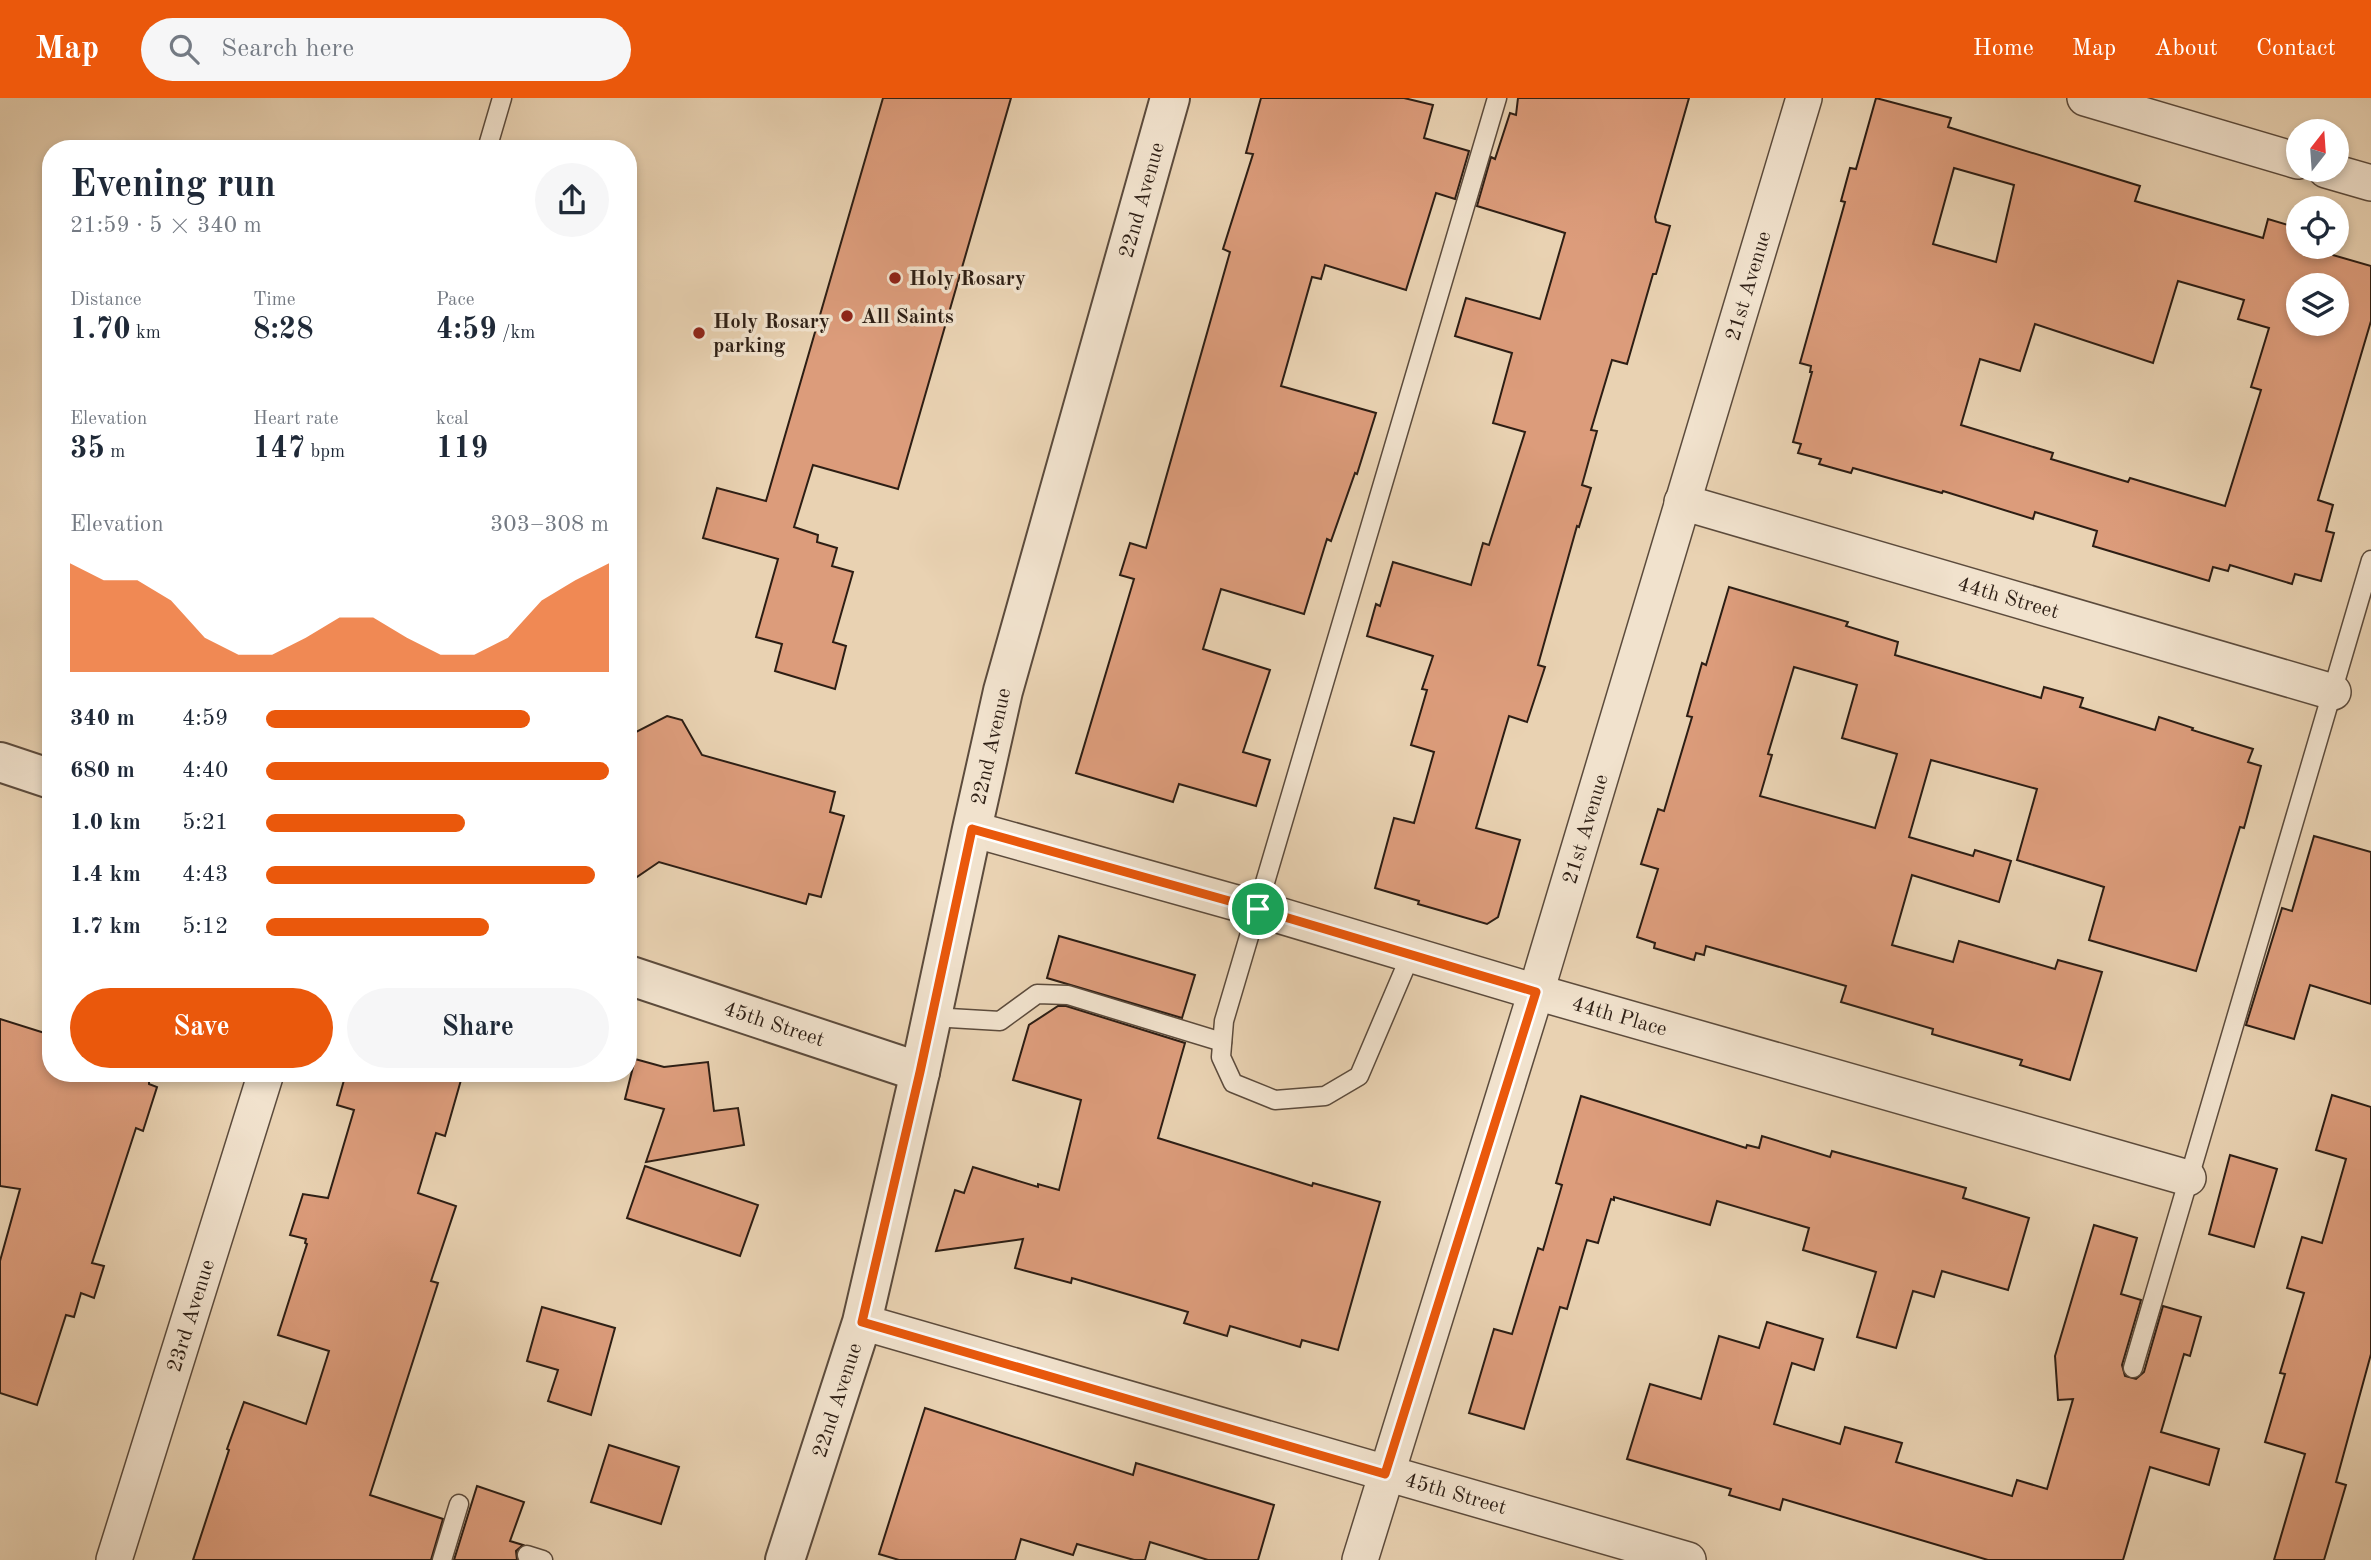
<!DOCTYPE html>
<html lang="en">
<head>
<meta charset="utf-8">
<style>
  :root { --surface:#fff; --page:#f6f6f7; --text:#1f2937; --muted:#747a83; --accent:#ea580c }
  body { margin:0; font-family:"Old Standard TT",serif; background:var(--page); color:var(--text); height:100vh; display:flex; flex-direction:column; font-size:26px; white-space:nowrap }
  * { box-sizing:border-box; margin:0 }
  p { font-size:23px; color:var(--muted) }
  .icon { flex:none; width:38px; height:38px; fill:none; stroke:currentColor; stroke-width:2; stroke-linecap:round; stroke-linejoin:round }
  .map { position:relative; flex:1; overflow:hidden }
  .side { position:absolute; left:42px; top:42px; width:595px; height:942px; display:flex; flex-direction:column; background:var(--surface); border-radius:28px; box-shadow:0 4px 10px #0003 }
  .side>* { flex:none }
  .needle { width:46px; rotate:17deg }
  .fabs { position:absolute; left:2286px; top:21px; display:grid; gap:14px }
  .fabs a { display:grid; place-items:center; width:63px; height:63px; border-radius:50%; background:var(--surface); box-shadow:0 4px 10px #0003; font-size:35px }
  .pin { position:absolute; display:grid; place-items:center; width:60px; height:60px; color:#fff; margin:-30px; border:4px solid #fff; border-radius:50%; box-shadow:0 2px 7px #0007 }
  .round { display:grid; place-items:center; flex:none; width:74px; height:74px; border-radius:37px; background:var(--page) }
  .head { display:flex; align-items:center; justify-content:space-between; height:119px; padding:0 28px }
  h1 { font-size:38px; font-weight:700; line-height:52px }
  .stats { display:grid; grid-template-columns:repeat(3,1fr); gap:10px; height:119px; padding:7px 28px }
  .stats div { display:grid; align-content:center }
  .stats b { font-size:30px; font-weight:700 }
  .stats small { font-size:19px; font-weight:400 }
  .stats p { font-size:19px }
  .chart { height:196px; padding:14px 28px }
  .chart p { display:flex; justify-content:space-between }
  .chart svg { width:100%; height:126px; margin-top:7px; fill:var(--accent); opacity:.7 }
  .cta { display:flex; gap:14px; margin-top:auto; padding:14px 28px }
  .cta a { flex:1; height:80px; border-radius:42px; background:var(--accent); color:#fff; font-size:28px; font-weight:700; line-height:80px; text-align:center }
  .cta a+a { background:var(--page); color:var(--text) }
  ul { padding:0 28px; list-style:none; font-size:23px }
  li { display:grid; grid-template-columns:112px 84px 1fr; align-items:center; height:52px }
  li i { height:18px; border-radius:9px; background:var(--accent) }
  header { display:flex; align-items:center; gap:42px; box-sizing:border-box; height:98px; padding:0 35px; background:var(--accent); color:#fff }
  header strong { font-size:33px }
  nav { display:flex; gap:38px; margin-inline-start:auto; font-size:24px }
  .search { width:490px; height:63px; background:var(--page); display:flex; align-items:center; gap:18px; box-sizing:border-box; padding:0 24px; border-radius:38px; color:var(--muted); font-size:26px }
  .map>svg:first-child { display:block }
  .building { fill:#dc9c7b; stroke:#2d1e14; stroke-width:2; fill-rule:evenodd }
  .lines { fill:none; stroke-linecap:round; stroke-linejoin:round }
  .service-casing { stroke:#5c4b3c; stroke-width:21 }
  .minor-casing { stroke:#5c4b3c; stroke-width:38 }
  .tertiary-casing { stroke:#5c4b3c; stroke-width:42 }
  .service { stroke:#f1e2cd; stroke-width:18 }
  .minor { stroke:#f1e2cd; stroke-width:35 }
  .tertiary { stroke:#f1e2cd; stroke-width:38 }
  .route-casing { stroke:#fff; stroke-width:14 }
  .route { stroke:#ea580c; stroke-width:9 }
  .poi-dot { fill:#8f2418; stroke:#f1e2cd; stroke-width:2.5 }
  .labels { text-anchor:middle; stroke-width:7; stroke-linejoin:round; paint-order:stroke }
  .street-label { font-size:21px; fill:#2d1e14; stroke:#f1e2cd }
  .poi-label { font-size:21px; font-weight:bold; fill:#2d1e14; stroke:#f1e2cd; text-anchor:start }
</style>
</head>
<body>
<header>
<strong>Map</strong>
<div class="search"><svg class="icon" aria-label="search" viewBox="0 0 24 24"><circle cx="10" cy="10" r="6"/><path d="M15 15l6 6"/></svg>Search here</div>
<nav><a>Home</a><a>Map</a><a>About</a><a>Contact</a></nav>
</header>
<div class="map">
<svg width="2371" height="1462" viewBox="0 0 2371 1462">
  <rect width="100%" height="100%" fill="#e9d2b2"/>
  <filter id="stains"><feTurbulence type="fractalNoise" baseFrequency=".00286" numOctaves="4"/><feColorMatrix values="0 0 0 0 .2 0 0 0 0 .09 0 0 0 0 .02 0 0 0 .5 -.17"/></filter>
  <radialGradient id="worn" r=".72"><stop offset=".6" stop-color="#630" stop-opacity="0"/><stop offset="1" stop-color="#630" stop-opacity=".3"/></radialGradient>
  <!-- building -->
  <g class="building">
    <path d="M 883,0 L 1011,0 L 898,391 L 813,367 L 794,429 L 818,437 L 817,444 L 837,450 L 832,468 L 853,474 L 833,544 L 846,548 L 835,591 L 775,573 L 782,546 L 756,539 L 778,461 L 703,440 L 717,390 L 766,403 Z"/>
    <path d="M 1261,0 L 1404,0 L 1433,7 L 1424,40 L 1469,53 L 1455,101 L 1436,95 L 1406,192 L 1325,167 L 1321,181 L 1312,179 L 1281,288 L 1376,315 L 1357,376 L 1355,375 L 1331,443 L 1327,441 L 1304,516 L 1221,491 L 1203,551 L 1270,572 L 1243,654 L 1270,662 L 1256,708 L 1179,686 L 1173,704 L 1076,675 L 1134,481 L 1120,477 L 1130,445 L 1146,450 L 1230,154 L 1223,151 L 1253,56 L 1246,55 Z"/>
    <path d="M 1518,0 L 1689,0 L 1655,119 L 1656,124 L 1670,128 L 1656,176 L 1653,176 L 1627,266 L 1612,262 L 1591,332 L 1597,333 L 1582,387 L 1591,390 L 1579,429 L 1577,428 L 1538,567 L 1545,569 L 1527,624 L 1509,618 L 1476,730 L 1520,742 L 1498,819 L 1487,826 L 1418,806 L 1419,803 L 1375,790 L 1394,720 L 1414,725 L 1434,654 L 1411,647 L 1427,592 L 1422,591 L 1433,558 L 1367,538 L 1376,506 L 1380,508 L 1393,464 L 1471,487 L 1483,445 L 1489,447 L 1525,334 L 1493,325 L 1512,255 L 1455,238 L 1466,200 L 1540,221 L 1565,135 L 1477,108 L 1491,59 L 1495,61 L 1510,15 L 1516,17 Z"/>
    <path d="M 1876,0 L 1951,20 L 1948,29 L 2140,88 L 2135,103 L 2263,140 L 2268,121 L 2298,130 L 2298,149 L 2305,149 L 2371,168 L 2371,223 L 2318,402 L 2333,407 L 2326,433 L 2334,435 L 2321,483 L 2295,476 L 2292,486 L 2230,467 L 2228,473 L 2213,469 L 2209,483 L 2093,448 L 2097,433 L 2035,414 L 2033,421 L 1943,393 L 1942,395 L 1853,370 L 1851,375 L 1819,366 L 1821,361 L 1798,355 L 1801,346 L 1793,344 L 1812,274 L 1810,274 L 1811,268 L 1800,265 L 1845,104 L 1841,103 L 1850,70 L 1856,71 ZM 1954,70 L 2014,87 L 1996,164 L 1933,146 ZM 2178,183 L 2244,202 L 2238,221 L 2269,230 L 2251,289 L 2261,292 L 2225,408 L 2130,380 L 2128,384 L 2051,361 L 2053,355 L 1961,327 L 1980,261 L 2020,273 L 2035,226 L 2153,265 ZM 2298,187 L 2336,187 L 2336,226 L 2298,226 Z"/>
    <path d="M 1729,489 L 1848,524 L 1846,528 L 1898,544 L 1895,557 L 2041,600 L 2044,589 L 2083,600 L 2080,609 L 2155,632 L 2159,619 L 2193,630 L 2192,632 L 2253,651 L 2248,664 L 2261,668 L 2244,730 L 2240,729 L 2196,873 L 2089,842 L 2104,789 L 2017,762 L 2037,691 L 1931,662 L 1909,739 L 1973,758 L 1975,752 L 2011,763 L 1999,804 L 1912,777 L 1892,847 L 1953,864 L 1959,843 L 2055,871 L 2058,862 L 2102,874 L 2070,982 L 2020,967 L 2022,962 L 1932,936 L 1933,931 L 1841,904 L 1846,888 L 1706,848 L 1704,857 L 1696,855 L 1694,862 L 1654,850 L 1655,845 L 1637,839 L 1658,771 L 1641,766 L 1658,711 L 1664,713 L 1692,619 L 1687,618 L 1702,565 L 1706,567 ZM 1794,569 L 1857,587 L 1842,640 L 1897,656 L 1875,730 L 1760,698 L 1772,657 L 1768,656 Z"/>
    <path d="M 667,618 L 682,622 L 702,657 L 835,694 L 830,714 L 844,718 L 821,799 L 809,796 L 806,806 L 659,764 L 628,785 L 628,638 Z"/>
    <path d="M 2314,738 L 2371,754 L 2371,906 L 2310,887 L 2294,941 L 2246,927 L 2282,810 L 2292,813 Z"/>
    <path d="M 1059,838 L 1195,877 L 1182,920 L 1047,880 Z"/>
    <path d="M 1058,908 L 1066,908 L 1185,945 L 1158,1040 L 1312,1088 L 1313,1085 L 1380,1104 L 1338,1252 L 1302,1242 L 1300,1249 L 1230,1228 L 1227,1238 L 1184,1225 L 1188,1214 L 1072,1180 L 1071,1185 L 1015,1170 L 1023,1141 L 936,1153 L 955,1092 L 964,1095 L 973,1069 L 1038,1089 L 1038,1086 L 1059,1092 L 1081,1002 L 1013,982 L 1029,927 Z"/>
    <path d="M 0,921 L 51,937 L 51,975 L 120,975 L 149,983 L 149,986 L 157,989 L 143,1033 L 136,1030 L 92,1165 L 104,1168 L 94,1200 L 81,1195 L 74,1219 L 66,1217 L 37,1307 L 0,1295 L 0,1163 L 20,1091 L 0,1088 Z"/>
    <path d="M 635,961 L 664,969 L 708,964 L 714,1013 L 738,1010 L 744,1047 L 646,1064 L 664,1011 L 625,1001 Z"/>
    <path d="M 346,975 L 463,975 L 445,1038 L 436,1035 L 418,1095 L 456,1108 L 431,1183 L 438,1185 L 370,1397 L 443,1421 L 431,1462 L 193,1462 L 229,1352 L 227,1351 L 244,1304 L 306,1326 L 329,1253 L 278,1237 L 307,1146 L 305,1145 L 306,1141 L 290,1137 L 303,1096 L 328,1100 L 354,1012 L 337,1007 Z"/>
    <path d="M 2332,997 L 2371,1009 L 2371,1256 L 2336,1384 L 2346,1387 L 2324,1462 L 2274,1462 L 2305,1356 L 2265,1344 L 2285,1276 L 2280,1275 L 2304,1195 L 2287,1190 L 2302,1139 L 2322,1145 L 2346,1061 L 2316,1052 Z"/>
    <path d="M 1581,998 L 1746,1050 L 1747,1047 L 1759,1050 L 1762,1038 L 1830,1059 L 1832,1053 L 1966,1090 L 1963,1100 L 2029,1120 L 2008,1192 L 1942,1173 L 1934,1199 L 1913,1193 L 1896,1250 L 1857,1239 L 1876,1174 L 1803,1152 L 1809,1130 L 1717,1103 L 1710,1127 L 1614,1099 L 1614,1102 L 1611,1101 L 1598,1145 L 1587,1142 L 1567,1211 L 1560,1209 L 1524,1331 L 1469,1315 L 1494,1231 L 1512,1236 L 1538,1150 L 1543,1152 L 1562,1087 L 1556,1085 Z"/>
    <path d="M 2230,1057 L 2277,1071 L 2254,1149 L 2209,1136 Z"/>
    <path d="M 645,1068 L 758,1107 L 740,1158 L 627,1120 Z"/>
    <path d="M 2094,1127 L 2137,1140 L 2121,1196 L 2141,1202 L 2122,1267 L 2125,1278 L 2136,1281 L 2144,1274 L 2163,1208 L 2201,1219 L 2190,1258 L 2184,1256 L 2161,1334 L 2219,1351 L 2209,1387 L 2150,1369 L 2123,1462 L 1988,1462 L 1783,1401 L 1780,1412 L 1729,1397 L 1731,1391 L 1627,1361 L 1650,1286 L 1701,1301 L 1719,1238 L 1759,1250 L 1767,1224 L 1823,1241 L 1814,1272 L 1792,1265 L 1774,1326 L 1840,1346 L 1845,1329 L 1902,1345 L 1896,1364 L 2012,1398 L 2017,1382 L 2047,1391 L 2073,1301 L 2058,1302 L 2055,1258 Z"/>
    <path d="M 542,1209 L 615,1230 L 591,1317 L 548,1303 L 558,1272 L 527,1263 Z"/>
    <path d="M 925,1310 L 1133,1377 L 1136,1365 L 1274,1407 L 1258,1462 L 1208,1462 L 1150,1444 L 1145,1462 L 1134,1462 L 1077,1446 L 1073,1457 L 1021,1441 L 1015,1462 L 899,1462 L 879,1456 Z"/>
    <path d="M 609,1347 L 679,1369 L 661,1426 L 591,1404 Z"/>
    <path d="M 477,1388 L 524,1404 L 510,1443 L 523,1447 L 516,1453 L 517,1462 L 454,1462 Z"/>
  </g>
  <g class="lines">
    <!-- service casing -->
    <g class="service-casing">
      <g id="service">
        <path d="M 487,51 L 502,0"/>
        <path d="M 1411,856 L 1359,978 L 1325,998 L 1275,1002 L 1233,985 L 1221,959 L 1224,923 L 1497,0"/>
        <path d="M 932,919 L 1000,923 L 1037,896 L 1068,897 L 1222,944"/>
        <path d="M 2133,1270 L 2371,462"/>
        <path d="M 527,1457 L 543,1462"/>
        <path d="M 442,1462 L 459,1406"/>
      </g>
    </g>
    <!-- minor casing -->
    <g class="minor-casing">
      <g id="minor">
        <path d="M 2085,0 L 2298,63"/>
        <path d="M 2326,72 L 2371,85"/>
        <path id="s1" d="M 1682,404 L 2333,594"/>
        <path id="s2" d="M 972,731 L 1258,811 L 1536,894 L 2188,1080"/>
        <path id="s3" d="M 862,1224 L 1688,1462"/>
        <path id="s4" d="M 114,1462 L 266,975"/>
        <path id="s5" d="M 1360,1462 L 1536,894 L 1804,0"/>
      </g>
    </g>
    <!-- tertiary casing -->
    <g class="tertiary-casing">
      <g id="tertiary">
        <path d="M 0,664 L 51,681"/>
        <path id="s6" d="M 628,877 L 920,974"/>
        <path id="s7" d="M 785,1462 L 862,1224 L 920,974 L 972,731 L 1003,593 L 1170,0"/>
      </g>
    </g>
    <!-- service -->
    <use href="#service" class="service"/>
    <!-- minor -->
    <use href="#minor" class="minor"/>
    <!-- tertiary -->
    <use href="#tertiary" class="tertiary"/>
  </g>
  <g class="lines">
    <!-- route casing -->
    <g class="route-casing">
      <path id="route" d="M 972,731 L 1258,811 L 1536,894 L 1385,1376 L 862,1224 L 920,974 Z"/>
    </g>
    <!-- route -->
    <use href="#route" class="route"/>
  </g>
  <!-- markers -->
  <g class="poi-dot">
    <circle cx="895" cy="180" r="7"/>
    <circle cx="847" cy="218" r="7"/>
    <circle cx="699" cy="235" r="7"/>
  </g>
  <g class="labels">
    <!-- street labels -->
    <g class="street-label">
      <text dy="7" stroke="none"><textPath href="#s7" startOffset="1407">22nd Avenue</textPath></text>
      <text dy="7" stroke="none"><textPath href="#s5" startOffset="1332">21st Avenue</textPath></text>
      <text dy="7" stroke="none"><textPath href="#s1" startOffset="340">44th Street</textPath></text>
      <text dy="7" stroke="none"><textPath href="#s7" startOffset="840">22nd Avenue</textPath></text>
      <text dy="7" stroke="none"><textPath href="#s5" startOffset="765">21st Avenue</textPath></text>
      <text dy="7" stroke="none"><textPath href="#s2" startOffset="674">44th Place</textPath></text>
      <text dy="7" stroke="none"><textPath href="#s6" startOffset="154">45th Street</textPath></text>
      <text dy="7" stroke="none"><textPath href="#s4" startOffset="256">23rd Avenue</textPath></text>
      <text dy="7" stroke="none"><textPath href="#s7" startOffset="168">22nd Avenue</textPath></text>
      <text dy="7" stroke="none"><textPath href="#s3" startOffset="618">45th Street</textPath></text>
    </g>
    <!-- poi labels -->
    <g class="poi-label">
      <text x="909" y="187">Holy Rosary</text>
      <text x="861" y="225">All Saints</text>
      <text x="713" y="230">Holy Rosary<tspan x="713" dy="24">parking</tspan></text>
    </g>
  </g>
  <rect width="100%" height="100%" filter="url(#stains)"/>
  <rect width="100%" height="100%" fill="url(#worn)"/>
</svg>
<div class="fabs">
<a><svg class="needle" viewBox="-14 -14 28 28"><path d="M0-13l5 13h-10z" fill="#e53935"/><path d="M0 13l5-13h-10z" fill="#747a83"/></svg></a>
<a><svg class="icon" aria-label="locate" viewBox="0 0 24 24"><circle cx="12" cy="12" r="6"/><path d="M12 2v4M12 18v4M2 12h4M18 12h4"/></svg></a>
<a><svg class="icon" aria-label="layers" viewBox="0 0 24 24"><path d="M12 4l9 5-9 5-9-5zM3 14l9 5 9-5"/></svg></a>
</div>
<div class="pin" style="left:1258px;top:811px;background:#1e9e55"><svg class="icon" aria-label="arrive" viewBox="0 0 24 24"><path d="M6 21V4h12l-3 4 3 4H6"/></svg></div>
<section class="side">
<div class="head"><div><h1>Evening run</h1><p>21:59 · 5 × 340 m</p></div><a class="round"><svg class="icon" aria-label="share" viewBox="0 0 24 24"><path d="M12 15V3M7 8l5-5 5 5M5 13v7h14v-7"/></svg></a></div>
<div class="stats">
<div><p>Distance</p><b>1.70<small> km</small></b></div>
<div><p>Time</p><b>8:28</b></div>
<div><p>Pace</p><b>4:59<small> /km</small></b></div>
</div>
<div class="stats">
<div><p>Elevation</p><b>35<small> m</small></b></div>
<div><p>Heart rate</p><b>147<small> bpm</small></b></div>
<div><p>kcal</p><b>119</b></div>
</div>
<div class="chart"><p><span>Elevation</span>303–308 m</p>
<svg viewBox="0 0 160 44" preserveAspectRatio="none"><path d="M0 44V6L10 12L20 12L30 19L40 32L50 38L60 38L70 32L80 25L90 25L100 32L110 38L120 38L130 32L140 19L150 12L160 6V44z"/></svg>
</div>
<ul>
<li><b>340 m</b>4:59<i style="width:77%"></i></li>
<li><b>680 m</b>4:40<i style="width:100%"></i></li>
<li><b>1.0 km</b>5:21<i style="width:58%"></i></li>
<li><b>1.4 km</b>4:43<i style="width:96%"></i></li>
<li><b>1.7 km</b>5:12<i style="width:65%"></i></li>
</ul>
<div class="cta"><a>Save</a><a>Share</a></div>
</section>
</div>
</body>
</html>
